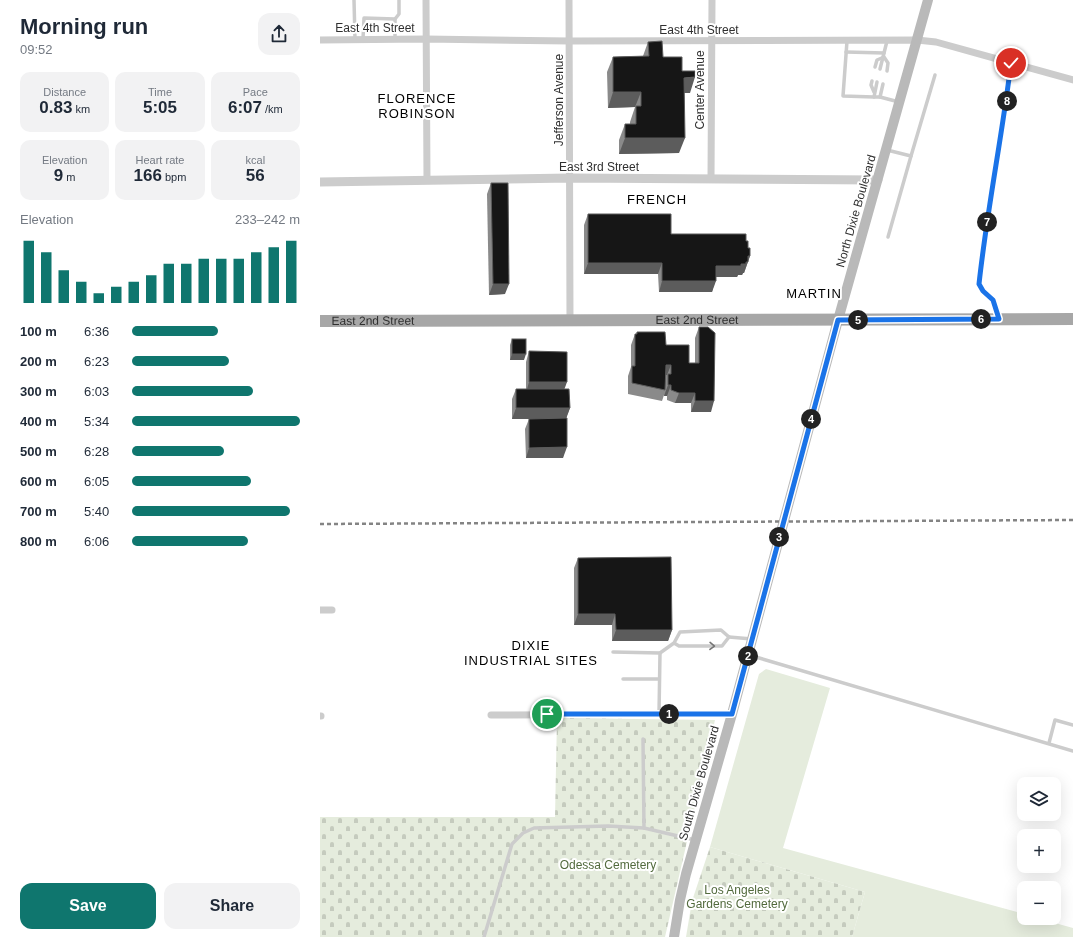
<!DOCTYPE html>
<html lang="en">
<head>
<meta charset="utf-8">
<style>
  :root { --surface:#fff; --page:#f2f2f3; --text:#1f2937; --muted:#747a83; --accent:#0f766e }
  body { margin:0; font-family:Helvetica,sans-serif; background:var(--page); color:var(--text); height:100vh; display:flex; flex-direction:column; font-size:15px; white-space:nowrap }
  * { box-sizing:border-box; margin:0 }
  p { font-size:13px; color:var(--muted) }
  .icon { flex:none; width:22px; height:22px; fill:none; stroke:currentColor; stroke-width:2; stroke-linecap:round; stroke-linejoin:round }
  .map { position:relative; flex:1; overflow:hidden }
  .drawer { display:flex; flex-direction:column; background:var(--surface); width:320px }
  .drawer>* { flex:none }
  .fabs { position:absolute; left:697px; top:777px; display:grid; gap:8px }
  .fabs a { display:grid; place-items:center; width:44px; height:44px; border-radius:8px; background:var(--surface); box-shadow:0 4px 16px #0002; font-size:20px }
  .pin { position:absolute; display:grid; place-items:center; width:34px; height:34px; color:#fff; margin:-17px; border:2px solid #fff; border-radius:50%; box-shadow:0 1px 4px #0007 }
  .km { position:absolute; width:20px; height:20px; margin:-10px; border-radius:50%; background:#222; color:#fff; font-size:11px; line-height:20px; text-align:center }
  .round { display:grid; place-items:center; flex:none; width:42px; height:42px; border-radius:12px; background:var(--page) }
  .summary { display:flex; align-items:center; justify-content:space-between; height:68px; padding:0 20px }
  h1 { font-size:22px; font-weight:800; line-height:30px }
  .metrics { display:grid; grid-template-columns:repeat(3,1fr); gap:6px; height:68px; padding:4px 20px }
  .metrics div { display:grid; align-content:center; border-radius:10px; background:var(--page); text-align:center }
  .metrics b { font-size:17px; font-weight:800 }
  .metrics small { font-size:11px; font-weight:400 }
  .metrics p { font-size:11px }
  .chart { height:112px; padding:8px 20px }
  .chart p { display:flex; justify-content:space-between }
  .chart svg { width:100%; height:72px; margin-top:4px; stroke:var(--accent); stroke-width:6 }
  .action { display:flex; gap:8px; margin-top:auto; padding:8px 20px }
  .action a { flex:1; height:46px; border-radius:12px; background:var(--accent); color:#fff; font-size:16px; font-weight:800; line-height:46px; text-align:center }
  .action a+a { background:var(--page); color:var(--text) }
  ul { padding:0 20px; list-style:none; font-size:13px }
  li { display:grid; grid-template-columns:64px 48px 1fr; align-items:center; height:30px }
  li i { height:10px; border-radius:5px; background:var(--accent) }
  main { display:flex; flex:1; min-height:0 }
  .map>svg:first-child { display:block }
  .grass { fill:#e5ecdd }
  .cemetery { fill:url(#cemetery-stones) }
  .lines { fill:none; stroke-linecap:round; stroke-linejoin:round }
  .service { stroke:#ccc; stroke-width:3.5 }
  .minor { stroke:#ccc; stroke-width:7 }
  .tertiary { stroke:#ccc; stroke-width:9 }
  .secondary { stroke:#b9b9b9; stroke-width:10 }
  .primary { stroke:#a7a7a7; stroke-width:12 }
  .rail { stroke:#848484; stroke-width:2.5; stroke-dasharray:4 3; stroke-linecap:butt }
  .wall { fill:#8a8a8a }
  .shaded-wall { fill:#5c5c5c }
  .building { fill:#161616; stroke:#5c5c5c }
  .oneway { stroke:#767676 }
  .route-casing { stroke:#fff; stroke-width:8 }
  .route { stroke:#1a73e8; stroke-width:5 }
  .labels { text-anchor:middle; stroke-width:4; stroke-linejoin:round; paint-order:stroke }
  .street-label { font-size:12px; fill:#2f2f2f; stroke:#fff }
  .park-label { font-size:12px; fill:#526a3d; stroke:#fff }
  .neighbourhood-label { font-size:13px; letter-spacing:1px; fill:#000; stroke:#fff }
</style>
</head>
<body>
<main>
<section class="drawer">
<div class="summary"><div><h1>Morning run</h1><p>09:52</p></div><a class="round"><svg class="icon" aria-label="share" viewBox="0 0 24 24"><path d="M12 15V3M7 8l5-5 5 5M5 13v7h14v-7"/></svg></a></div>
<div class="metrics">
<div><p>Distance</p><b>0.83<small> km</small></b></div>
<div><p>Time</p><b>5:05</b></div>
<div><p>Pace</p><b>6:07<small> /km</small></b></div>
</div>
<div class="metrics">
<div><p>Elevation</p><b>9<small> m</small></b></div>
<div><p>Heart rate</p><b>166<small> bpm</small></b></div>
<div><p>kcal</p><b>56</b></div>
</div>
<div class="chart"><p><span>Elevation</span>233–242 m</p>
<svg viewBox="0 0 160 44" preserveAspectRatio="none"><path d="M5 44V6M15 44V13M25 44V24M35 44V31M45 44V38M55 44V34M65 44V31M75 44V27M85 44V20M95 44V20M105 44V17M115 44V17M125 44V17M135 44V13M145 44V10M155 44V6"/></svg>
</div>
<ul>
<li><b>100 m</b>6:36<i style="width:51%"></i></li>
<li><b>200 m</b>6:23<i style="width:58%"></i></li>
<li><b>300 m</b>6:03<i style="width:72%"></i></li>
<li><b>400 m</b>5:34<i style="width:100%"></i></li>
<li><b>500 m</b>6:28<i style="width:55%"></i></li>
<li><b>600 m</b>6:05<i style="width:71%"></i></li>
<li><b>700 m</b>5:40<i style="width:94%"></i></li>
<li><b>800 m</b>6:06<i style="width:69%"></i></li>
</ul>
<div class="action"><a>Save</a><a>Share</a></div>
</section>
<div class="map">
<svg width="753" height="937" viewBox="0 0 753 937">
  <defs>
    <pattern id="cemetery-stones" width="16" height="16" patternUnits="userSpaceOnUse"><rect width="16" height="16" fill="#e5ecdd"/><path d="M2 7V4a2 2 0 0 1 4 0v3zM10 15v-3a2 2 0 0 1 4 0v3z" fill="#c5cbbe"/></pattern>
  </defs>
  <rect width="100%" height="100%" fill="#fff"/>
  <!-- grass -->
  <path class="grass" d="M 446,669 L 510,688 L 463,848 L 704,914 L 704,918 L 717,918 L 753,928 L 753,937 L 532,937 L 545,892 L 390,847 L 439,674 Z"/>
  <!-- cemetery -->
  <g class="cemetery">
    <path d="M 237,718 L 395,720 L 345,937 L 0,937 L 0,817 L 235,817 Z"/>
    <path d="M 390,847 L 545,892 L 532,937 L 366,937 L 372,901 Z"/>
  </g>
  <g class="lines">
    <!-- service -->
    <g class="service">
      <path d="M 34,0 L 35,39"/>
      <path d="M 75,19 L 79,14 L 79,0"/>
      <path d="M 43,39 L 44,18 L 75,19 L 75,39"/>
      <path d="M 527,41 L 523,96 L 554,97"/>
      <path d="M 526,52 L 564,53"/>
      <path d="M 555,67 L 557,60 L 564,57 L 568,63 L 567,71"/>
      <path d="M 560,69 L 567,41"/>
      <path d="M 552,81 L 551,85 L 554,92"/>
      <path d="M 557,82 L 554,97 L 560,97 L 579,102"/>
      <path d="M 560,97 L 563,84"/>
      <path d="M 567,150 L 591,156 L 568,237"/>
      <path d="M 591,156 L 615,75"/>
      <path d="M 678,316 L 673,300 L 663,291 L 659,284 C 667,210 682,137 691,63"/>
      <path d="M 409,637 L 432,639"/>
      <path d="M 293,652 L 340,653 L 339,714"/>
      <path d="M 340,653 L 354,643 L 360,632 L 401,630 L 409,637 L 402,646 L 359,646 L 354,643"/>
      <path d="M 429,655 L 753,751"/>
      <path d="M 303,679 L 339,679"/>
      <path d="M 323,739 L 324,828 L 375,840"/>
      <path d="M 729,743 L 735,720 L 753,725"/>
      <path d="M 164,937 L 192,844 L 203,833 L 214,828 L 288,826 L 324,828"/>
    </g>
    <!-- minor -->
    <g class="minor">
      <path d="M 106,0 L 107,180"/>
      <path d="M 249,0 L 250,321"/>
      <path d="M 0,40 L 106,39 L 250,41 L 597,40 L 616,42 L 753,80"/>
      <path d="M 391,179 L 392,0"/>
      <path d="M 0,610 L 12,610"/>
      <path d="M 171,715 L 412,714"/>
      <path d="M 0,716 L 1,716"/>
    </g>
    <!-- tertiary -->
    <path class="tertiary" d="M 0,182 L 250,178 L 558,180"/>
    <!-- secondary -->
    <path class="secondary" d="M 354,937 L 360,900 L 366,874 L 412,714 L 518,320 L 608,0"/>
    <!-- primary -->
    <path class="primary" id="s1" d="M 0,321 L 753,319"/>
    <!-- rail -->
    <path class="rail" d="M 0,524 L 753,520"/>
  </g>
  <!-- wall -->
  <g class="wall">
    <path d="M 328,42 L 343,57 L 362,71 L 370,93 L 364,93 L 359,153 L 299,154 L 299,140 L 305,124 L 310,124 L 310,122 L 315,107 L 288,108 L 287,72 L 293,57 L 323,56 Z"/>
    <path d="M 171,183 L 185,294 L 169,295 L 167,194 Z"/>
    <path d="M 268,214 L 351,234 L 426,241 L 428,248 L 430,256 L 424,273 L 423,273 L 422,275 L 418,275 L 417,277 L 396,277 L 392,292 L 339,292 L 338,274 L 264,274 L 264,225 Z"/>
    <path d="M 379,327 L 391,412 L 371,412 L 371,403 L 355,403 L 347,400 L 347,396 L 344,396 L 344,395 L 342,401 L 308,394 L 308,376 L 311,367 L 311,345 L 315,334 L 316,334 L 317,332 L 346,345 L 369,363 L 375,363 L 375,338 Z"/>
    <path d="M 192,339 L 204,360 L 190,360 L 190,345 Z"/>
    <path d="M 209,351 L 244,389 L 250,408 L 246,418 L 243,458 L 206,458 L 205,429 L 209,419 L 224,419 L 192,419 L 192,399 L 196,389 L 206,389 L 206,362 Z"/>
    <path d="M 258,558 L 352,630 L 348,641 L 292,641 L 292,625 L 254,625 L 254,568 Z"/>
  </g>
  <!-- shaded-wall -->
  <g class="shaded-wall">
    <path d="M 375,77 L 370,93 L 358,93 L 364,78 Z"/>
    <path d="M 293,92 L 321,92 L 315,107 L 288,108 Z"/>
    <path d="M 305,138 L 365,138 L 359,153 L 299,154 Z"/>
    <path d="M 428,256 L 430,256 L 424,273 L 423,273 L 422,275 L 418,275 L 417,277 L 392,277 L 396,266 Z"/>
    <path d="M 268,263 L 342,263 L 338,274 L 264,274 Z"/>
    <path d="M 342,281 L 396,281 L 392,292 L 339,292 Z"/>
    <path d="M 173,284 L 189,284 L 185,294 L 169,295 Z"/>
    <path d="M 192,354 L 206,354 L 204,360 L 190,360 Z"/>
    <path d="M 346,365 L 351,365 L 347,375 L 342,375 Z"/>
    <path d="M 209,382 L 247,382 L 243,393 L 206,393 Z"/>
    <path d="M 348,385 L 351,385 L 347,396 L 344,396 Z"/>
    <path d="M 359,393 L 375,393 L 371,403 L 355,403 Z"/>
    <path d="M 375,401 L 394,401 L 391,412 L 371,412 Z"/>
    <path d="M 196,408 L 250,408 L 246,419 L 192,419 Z"/>
    <path d="M 247,447 L 243,458 L 206,458 L 209,448 Z"/>
    <path d="M 258,614 L 295,614 L 292,625 L 254,625 Z"/>
    <path d="M 296,630 L 352,630 L 348,641 L 292,641 Z"/>
  </g>
  <!-- building -->
  <g class="building">
    <path d="M 342,41 L 343,57 L 362,57 L 362,71 L 375,71 L 375,77 L 364,78 L 365,138 L 305,138 L 305,124 L 316,124 L 316,106 L 321,106 L 321,92 L 293,92 L 293,57 L 329,56 L 328,42 Z"/>
    <path d="M 171,183 L 188,183 L 189,284 L 173,284 Z"/>
    <path d="M 268,214 L 351,214 L 351,234 L 426,234 L 426,241 L 428,241 L 428,248 L 430,248 L 430,256 L 428,256 L 428,262 L 426,262 L 426,264 L 421,264 L 421,266 L 396,266 L 396,281 L 342,281 L 342,263 L 268,263 Z"/>
    <path d="M 379,327 L 388,327 L 395,333 L 394,401 L 375,401 L 375,393 L 359,393 L 351,390 L 351,385 L 348,385 L 348,374 L 351,374 L 351,365 L 346,365 L 345,390 L 312,383 L 312,366 L 315,366 L 315,334 L 317,334 L 317,332 L 345,332 L 346,345 L 369,345 L 369,363 L 379,363 Z"/>
    <rect x="192" y="339" width="14" height="15"/>
    <path d="M 209,351 L 247,352 L 247,382 L 209,382 Z"/>
    <path d="M 196,389 L 249,389 L 250,408 L 196,408 Z"/>
    <path d="M 247,418 L 247,447 L 209,448 L 209,419 Z"/>
    <path d="M 351,557 L 352,630 L 296,630 L 295,614 L 258,614 L 258,558 Z"/>
  </g>
  <!-- one-way arrows -->
  <defs><path id="oneway-chevron" d="M-2-3.5L2.5 0L-2 3.5" fill="none" stroke-width="1.6" stroke-linecap="round" stroke-linejoin="round"/></defs>
  <use class="oneway" href="#oneway-chevron" transform="translate(392 646) rotate(1)"/>
  <g class="lines">
    <!-- route casing -->
    <g class="route-casing">
      <path id="route" d="M 227,714 L 412,714 L 518,320 L 679,319 L 673,300 L 663,291 L 659,284 C 667,210 682,137 691,63"/>
    </g>
    <!-- route -->
    <use href="#route" class="route"/>
  </g>
  <g class="labels">
    <!-- street labels -->
    <g class="street-label">
      <text x="55" y="32">East 4th Street</text>
      <text x="379" y="34">East 4th Street</text>
      <text transform="translate(380 90) rotate(-90)" y="4">Center Avenue</text>
      <text transform="translate(239 100) rotate(-90)" y="4">Jefferson Avenue</text>
      <text x="279" y="171">East 3rd Street</text>
      <text transform="translate(536 211) rotate(-74)" y="4">North Dixie Boulevard</text>
      <text dy="4" stroke="none"><textPath href="#s1" startOffset="377">East 2nd Street</textPath></text>
      <text dy="4" stroke="none"><textPath href="#s1" startOffset="53">East 2nd Street</textPath></text>
      <text transform="translate(379 783) rotate(-74)" y="4">South Dixie Boulevard</text>
    </g>
    <!-- park labels -->
    <g class="park-label">
      <text x="288" y="869">Odessa Cemetery</text>
      <text x="417" y="894">Los Angeles<tspan x="417" dy="14">Gardens Cemetery</tspan></text>
    </g>
    <!-- neighbourhood labels -->
    <g class="neighbourhood-label">
      <text x="97" y="103">FLORENCE<tspan x="97" dy="15">ROBINSON</tspan></text>
      <text x="337" y="204">FRENCH</text>
      <text x="494" y="298">MARTIN</text>
      <text x="211" y="650">DIXIE<tspan x="211" dy="15">INDUSTRIAL SITES</tspan></text>
    </g>
  </g>
</svg>
<div class="fabs">
<a><svg class="icon" aria-label="layers" viewBox="0 0 24 24"><path d="M12 4l9 5-9 5-9-5zM3 14l9 5 9-5"/></svg></a>
<a>+</a>
<a>−</a>
</div>
<div class="pin" style="left:227px;top:714px;background:#1e9e55"><svg class="icon" aria-label="arrive" viewBox="0 0 24 24"><path d="M6 21V4h12l-3 4 3 4H6"/></svg></div>
<div class="pin" style="left:691px;top:63px;background:#d93025"><svg class="icon" aria-label="check" viewBox="0 0 24 24"><path d="M5 12l5 5 9-10"/></svg></div>
<b class="km" style="left:349px;top:714px">1</b>
<b class="km" style="left:428px;top:656px">2</b>
<b class="km" style="left:459px;top:537px">3</b>
<b class="km" style="left:491px;top:419px">4</b>
<b class="km" style="left:538px;top:320px">5</b>
<b class="km" style="left:661px;top:319px">6</b>
<b class="km" style="left:667px;top:222px">7</b>
<b class="km" style="left:687px;top:101px">8</b>
</div>
</main>
</body>
</html>
